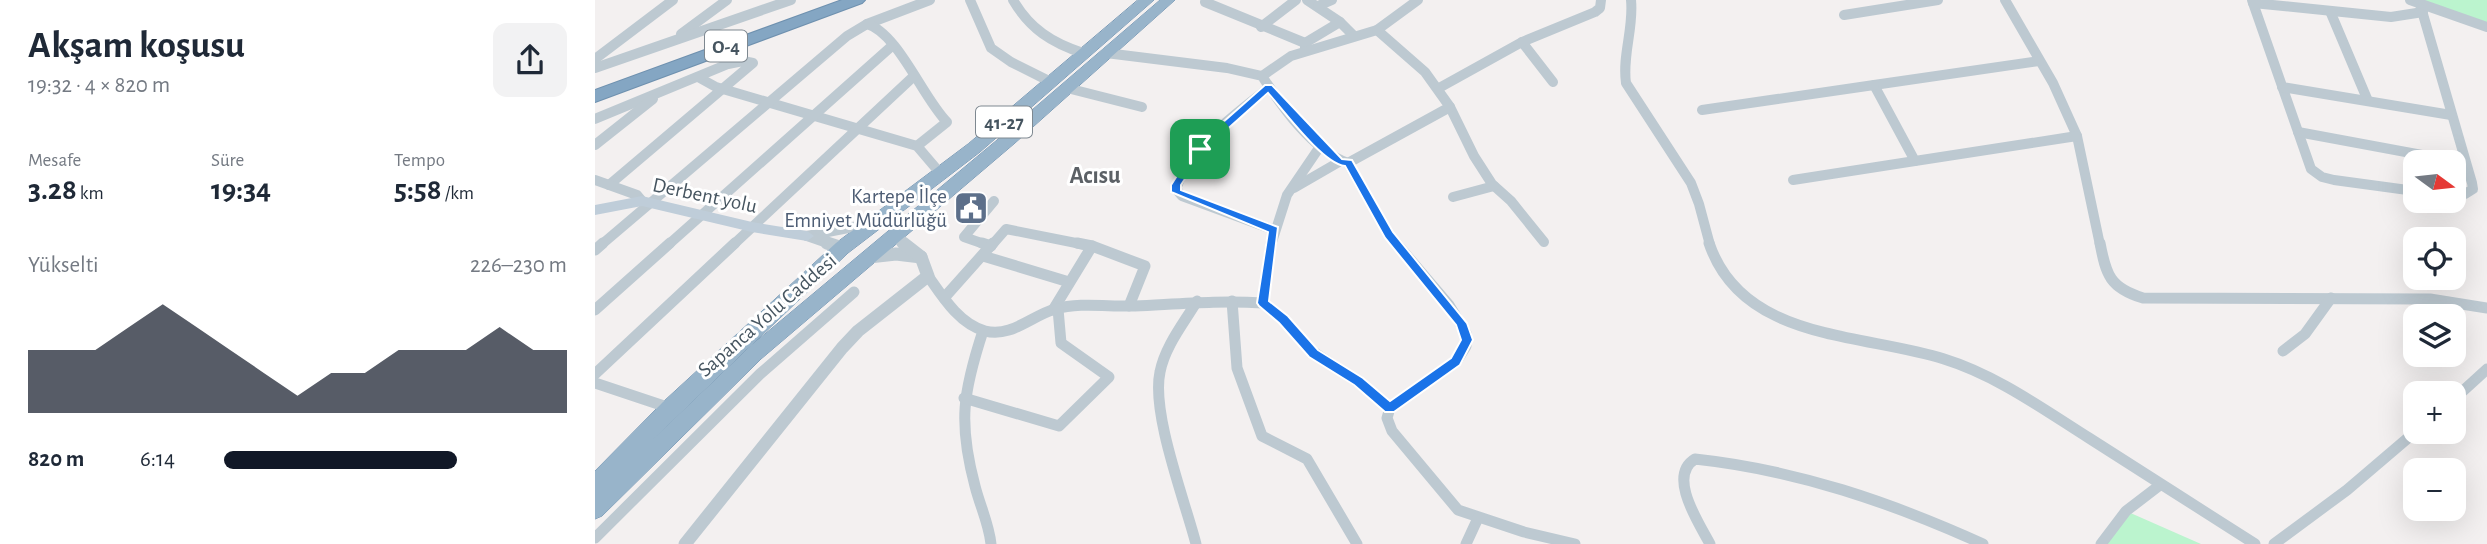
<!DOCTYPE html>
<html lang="tr">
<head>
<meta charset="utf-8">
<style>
  :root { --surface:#fff; --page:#f2f2f3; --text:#1f2937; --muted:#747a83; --accent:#111827 }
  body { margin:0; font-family:"Alegreya Sans",sans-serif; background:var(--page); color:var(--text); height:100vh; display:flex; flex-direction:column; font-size:26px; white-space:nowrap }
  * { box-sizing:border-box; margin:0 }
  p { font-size:23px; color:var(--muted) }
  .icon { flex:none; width:38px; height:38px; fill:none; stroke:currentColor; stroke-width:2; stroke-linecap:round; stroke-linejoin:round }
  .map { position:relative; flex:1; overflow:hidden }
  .panel { display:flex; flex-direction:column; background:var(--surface); width:595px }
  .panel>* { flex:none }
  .needle { width:46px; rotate:105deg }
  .controls { position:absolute; left:1808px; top:150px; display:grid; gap:14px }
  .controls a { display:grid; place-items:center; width:63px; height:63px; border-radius:14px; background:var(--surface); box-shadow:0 7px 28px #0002; font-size:35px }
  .pin { position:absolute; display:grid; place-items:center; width:60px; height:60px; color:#fff; margin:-30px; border-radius:14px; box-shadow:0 4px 10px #0006 }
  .round { display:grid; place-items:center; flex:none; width:74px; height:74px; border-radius:14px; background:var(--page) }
  .head { display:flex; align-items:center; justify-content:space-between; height:119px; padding:0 28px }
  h1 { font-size:38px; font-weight:700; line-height:52px }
  .stats { display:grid; grid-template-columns:repeat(3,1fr); gap:10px; height:119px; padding:7px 28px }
  .stats div { display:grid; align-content:center }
  .stats b { font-size:30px; font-weight:700 }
  .stats small { font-size:19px; font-weight:400 }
  .stats p { font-size:19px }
  .chart { height:196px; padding:14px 28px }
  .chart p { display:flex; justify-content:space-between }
  .chart svg { width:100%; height:126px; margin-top:7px; fill:var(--accent); opacity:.7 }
  ul { padding:0 28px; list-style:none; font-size:23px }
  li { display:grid; grid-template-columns:112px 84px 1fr; align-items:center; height:52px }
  li i { height:18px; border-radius:9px; background:var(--accent) }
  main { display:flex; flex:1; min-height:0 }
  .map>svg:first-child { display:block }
  .green { fill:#bbf4ce }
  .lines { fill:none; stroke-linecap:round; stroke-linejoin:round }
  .trunk-casing { stroke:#6f91af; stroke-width:1 }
  .motorway-casing { stroke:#6f91af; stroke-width:2 }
  .minor-far1 { stroke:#bdc9d1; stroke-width:10 }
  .minor { stroke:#bdc9d1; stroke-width:11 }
  .tertiary-far1 { stroke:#bdc9d1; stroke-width:10 }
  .tertiary { stroke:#bdc9d1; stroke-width:13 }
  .secondary { fill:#bfcdd9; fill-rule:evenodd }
  .trunk { fill:#98b4ca; fill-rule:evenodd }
  .motorway { fill:#84a6c3; fill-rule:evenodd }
  .route { fill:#1a73e8; stroke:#fff; stroke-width:2; fill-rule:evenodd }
  .labels { text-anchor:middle; stroke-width:6; stroke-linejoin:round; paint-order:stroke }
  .shield { fill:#fff; stroke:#7e8890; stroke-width:2 }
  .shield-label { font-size:19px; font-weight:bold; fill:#465560 }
  .street-label { font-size:21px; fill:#465560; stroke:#fff }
  .service-label { font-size:21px; fill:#4e5e75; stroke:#fff; text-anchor:end }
  .quarter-label { font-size:24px; font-weight:bold; fill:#5c6166; stroke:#fff }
</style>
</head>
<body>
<main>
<section class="panel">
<div class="head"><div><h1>Akşam koşusu</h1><p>19:32 · 4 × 820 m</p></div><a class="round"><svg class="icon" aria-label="share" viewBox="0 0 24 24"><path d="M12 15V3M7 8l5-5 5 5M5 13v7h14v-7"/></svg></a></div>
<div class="stats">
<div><p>Mesafe</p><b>3.28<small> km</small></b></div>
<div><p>Süre</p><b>19:34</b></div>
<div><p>Tempo</p><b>5:58<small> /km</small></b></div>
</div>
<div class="chart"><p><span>Yükselti</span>226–230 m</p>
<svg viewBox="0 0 160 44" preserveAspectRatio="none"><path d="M0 44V22L10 22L20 22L30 14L40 6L50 14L60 22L70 30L80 38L90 30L100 30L110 22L120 22L130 22L140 14L150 22L160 22V44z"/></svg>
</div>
<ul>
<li><b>820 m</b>6:14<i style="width:68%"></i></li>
</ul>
</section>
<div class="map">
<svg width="1892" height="544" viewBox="0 0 1892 544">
  <rect width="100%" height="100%" fill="#f3f0f0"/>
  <!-- green -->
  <g class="green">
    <path d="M 1828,0 L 1892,0 L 1892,23 Z"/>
    <path d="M 1531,511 L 1606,544 L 1506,544 Z"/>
  </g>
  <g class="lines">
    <!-- trunk casing -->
    <g class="trunk-casing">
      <path id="trunk" d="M 543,0 L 559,0 L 385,152 L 253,253 L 49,448 L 152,349 L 408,135 L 565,0 L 580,0 L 420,143 L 166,359 L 7,516 L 0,519 L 0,471 L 68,402 L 241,243 L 373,144 Z"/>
    </g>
    <!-- motorway casing -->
    <g class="motorway-casing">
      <path id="motorway" d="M 247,0 L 270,0 L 267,3 L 0,102 L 0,90 Z"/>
    </g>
    <!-- minor-far1 -->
    <g class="minor-far1">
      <path d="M 375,0 L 396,48 L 416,62 L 456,82"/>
      <path d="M 418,0 C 435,29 457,43 488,53"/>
      <path d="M 712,0 L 745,22 L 759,36"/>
      <path d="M 1036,0 C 1039,28 1027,55 1031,83 L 1096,183 L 1104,204 L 1115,245"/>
      <path d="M 1410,0 L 1458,83 L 1482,136 L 1505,245"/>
      <path d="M 1657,0 L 1716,169 L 1727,177 L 1739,180 L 1820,191"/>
      <path d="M 610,2 L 710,43"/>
      <path d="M 1658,3 L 1796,17 L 1828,12"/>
      <path d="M 1825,4 L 1877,183 L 1878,189 L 1870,194 L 1858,194"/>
      <path d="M 723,6 L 737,0"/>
      <path d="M 1735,11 L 1773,101"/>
      <path d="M 1249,15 L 1343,0"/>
      <path d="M 272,24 L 335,0"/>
      <path d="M 666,27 L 701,0"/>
      <path d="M 86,34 L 132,0"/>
      <path d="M 927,42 L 958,82"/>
      <path d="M 710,49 L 710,43 L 745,22"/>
      <path d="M 511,53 L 632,68 L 667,76 C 687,107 717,150 753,163 L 794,235 L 802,245"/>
      <path d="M 0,59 L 78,0"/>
      <path d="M 1444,61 L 1279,85 L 1320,161 L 1482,136"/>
      <path d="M 0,68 L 196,0"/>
      <path d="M 667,76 L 696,56 L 782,30 L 823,0"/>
      <path d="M 103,77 L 121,87 L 322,146 L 345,173"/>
      <path d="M 1687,87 L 1856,115"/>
      <path d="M 472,88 L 547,107"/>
      <path d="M 673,88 C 638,117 596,144 581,189 L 587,196 L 679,230"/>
      <path d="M 844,88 L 927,42 L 1000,12 L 1005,8 L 1006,0"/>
      <path d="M 855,107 L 879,156 L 897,184 L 916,201 L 949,242"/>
      <path d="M 1107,110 L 1279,85"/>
      <path d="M 0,119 L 133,64 L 148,61 L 158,63 L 14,185"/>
      <path d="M 1703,132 L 1870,163"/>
      <path d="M 0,145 L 58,99"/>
      <path d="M 753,163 L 855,107 L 830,72 L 782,30"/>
      <path d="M 0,180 L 42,195 L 47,201"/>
      <path d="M 1198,180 L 1320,161"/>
      <path d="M 699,188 L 744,162"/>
      <path d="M 858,197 L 899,186"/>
      <path d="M 6,245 L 252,36 L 272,24 C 303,33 328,98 352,122 L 322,146"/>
      <path d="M 73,245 L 298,45"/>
      <path d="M 138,245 L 319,76"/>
      <path d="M 392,245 L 369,237 L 399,201"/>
      <path d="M 397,245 L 411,229 L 491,245"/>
      <path d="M 676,245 L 692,195 L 726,145"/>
    </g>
    <!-- minor -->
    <g class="minor">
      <path d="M 387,243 L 396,246"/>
      <path d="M 801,243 L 854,305 L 871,333 L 871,346 L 861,362 L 795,408 L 792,418 L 797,431 L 863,510 L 929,532 L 980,544"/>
      <path d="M 1114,243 C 1147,341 1266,333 1349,359 C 1401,375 1448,409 1494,438 C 1549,473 1605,509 1660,544"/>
      <path d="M 1505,243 C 1511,275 1515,288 1548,298 L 1835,299 L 1892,308"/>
      <path d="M 497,246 L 550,266 L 534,306"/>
      <path d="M 0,250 L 8,243"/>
      <path d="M 388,256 L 474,282"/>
      <path d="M 333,276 C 347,296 364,324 390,331 C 416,338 436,316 460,309 C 485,302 514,307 540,306 C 583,304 625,300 668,303 L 676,243"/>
      <path d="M 349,298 L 398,243"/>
      <path d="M 637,301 L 642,368 L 667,436 L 712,459 L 762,544"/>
      <path d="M 668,303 L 689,320 L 714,349 L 763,382 L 795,408"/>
      <path d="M 0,310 L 75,243"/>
      <path d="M 458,310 L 497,246 L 482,243"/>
      <path d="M 388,331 C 368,392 363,423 380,486 C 385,506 394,524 396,544"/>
      <path d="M 1688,351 L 1710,334 L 1736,298"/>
      <path d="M 0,374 L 140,243"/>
      <path d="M 0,383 L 75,408"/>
      <path d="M 369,398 L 464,426 L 514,377 L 466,343 L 463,309"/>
      <path d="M 1858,400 L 1892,369"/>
      <path d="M 0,538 L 165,374 L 259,292"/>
      <path d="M 601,544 C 590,501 556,413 565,372 C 570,346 589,323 602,301"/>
      <path d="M 871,544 L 883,518"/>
      <path d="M 1115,544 C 1104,523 1072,476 1100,459 C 1202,470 1295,502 1388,544"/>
      <path d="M 1506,544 L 1531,511 L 1565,485"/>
      <path d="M 1679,544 L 1752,490 L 1820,432"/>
    </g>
    <!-- tertiary-far1 -->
    <g class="tertiary-far1">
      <path d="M 1815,0 L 1892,27"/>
      <path d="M 212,236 L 274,224"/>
      <path d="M 212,236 L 238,245"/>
      <path d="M 299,236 L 310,245"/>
    </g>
    <!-- tertiary -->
    <g class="tertiary">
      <path d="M 232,243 L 247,248"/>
      <path d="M 274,257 L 301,254 L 326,257"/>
      <path d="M 90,544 L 247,348 L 263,331 L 333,276 L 326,257 L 308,243"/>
    </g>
    <!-- secondary -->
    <path class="secondary" d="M 47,196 L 157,222 L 212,231 L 219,236 L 212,241 L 157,232 L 47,206 L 0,215 L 0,205 Z"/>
    <!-- trunk -->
    <use href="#trunk" class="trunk"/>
    <!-- motorway -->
    <use href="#motorway" class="motorway"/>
  </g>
  <!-- route -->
  <path class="route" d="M 670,85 L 677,85 L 747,159 L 757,160 L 798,232 L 872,323 L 878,340 L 865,365 L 799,412 L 790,412 L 759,385 L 714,357 L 684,323 L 664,306 L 662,303 L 673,232 L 576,192 L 576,185 L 601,146 ZM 673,93 C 689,111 728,164 750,166 L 790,238 L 861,325 L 866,340 L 856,358 L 795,401 L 768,378 L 723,350 L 693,316 L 674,301 L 683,227 L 586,190 L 586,185 L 608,151 Z"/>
  <!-- icons -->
  <defs>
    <g id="civic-square" transform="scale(1.75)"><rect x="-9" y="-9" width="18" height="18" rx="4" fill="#5c6f8a" stroke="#fff"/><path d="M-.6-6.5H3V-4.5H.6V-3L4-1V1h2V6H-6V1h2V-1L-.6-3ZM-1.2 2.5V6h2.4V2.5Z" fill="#fff"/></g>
  </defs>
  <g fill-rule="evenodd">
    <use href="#civic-square" x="376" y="208"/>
  </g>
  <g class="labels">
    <!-- shield labels -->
    <g class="shield">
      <rect x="110" y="30.5" width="42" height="31" rx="5"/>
      <rect x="381" y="106.5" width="56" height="31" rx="5"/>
    </g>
    <g class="shield-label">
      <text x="131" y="53">O-4</text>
      <text x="409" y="129">41-27</text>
    </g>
    <!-- street labels -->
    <g class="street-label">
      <text transform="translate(110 195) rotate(12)" y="7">Derbent yolu</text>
      <text transform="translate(172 315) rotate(-41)" y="7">Sapanca Yolu Caddesi</text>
    </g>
    <!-- service labels -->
    <g class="service-label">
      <text x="352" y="203">Kartepe İlçe<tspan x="352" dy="24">Emniyet Müdürlüğü</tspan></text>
    </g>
    <!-- quarter labels -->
    <g class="quarter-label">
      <text x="500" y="183">Acısu</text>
    </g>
  </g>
</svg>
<div class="controls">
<a><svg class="needle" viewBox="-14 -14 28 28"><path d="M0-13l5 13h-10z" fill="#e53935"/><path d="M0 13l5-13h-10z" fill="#747a83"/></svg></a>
<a><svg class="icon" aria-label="locate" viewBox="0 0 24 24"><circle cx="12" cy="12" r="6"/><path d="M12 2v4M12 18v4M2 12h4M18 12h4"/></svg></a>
<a><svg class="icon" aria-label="layers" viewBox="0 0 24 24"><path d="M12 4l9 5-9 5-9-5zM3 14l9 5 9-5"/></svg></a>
<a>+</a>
<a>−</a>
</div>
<div class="pin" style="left:605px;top:149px;background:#1e9e55"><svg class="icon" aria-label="arrive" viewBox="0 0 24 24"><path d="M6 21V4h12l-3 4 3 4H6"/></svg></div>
</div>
</main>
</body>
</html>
